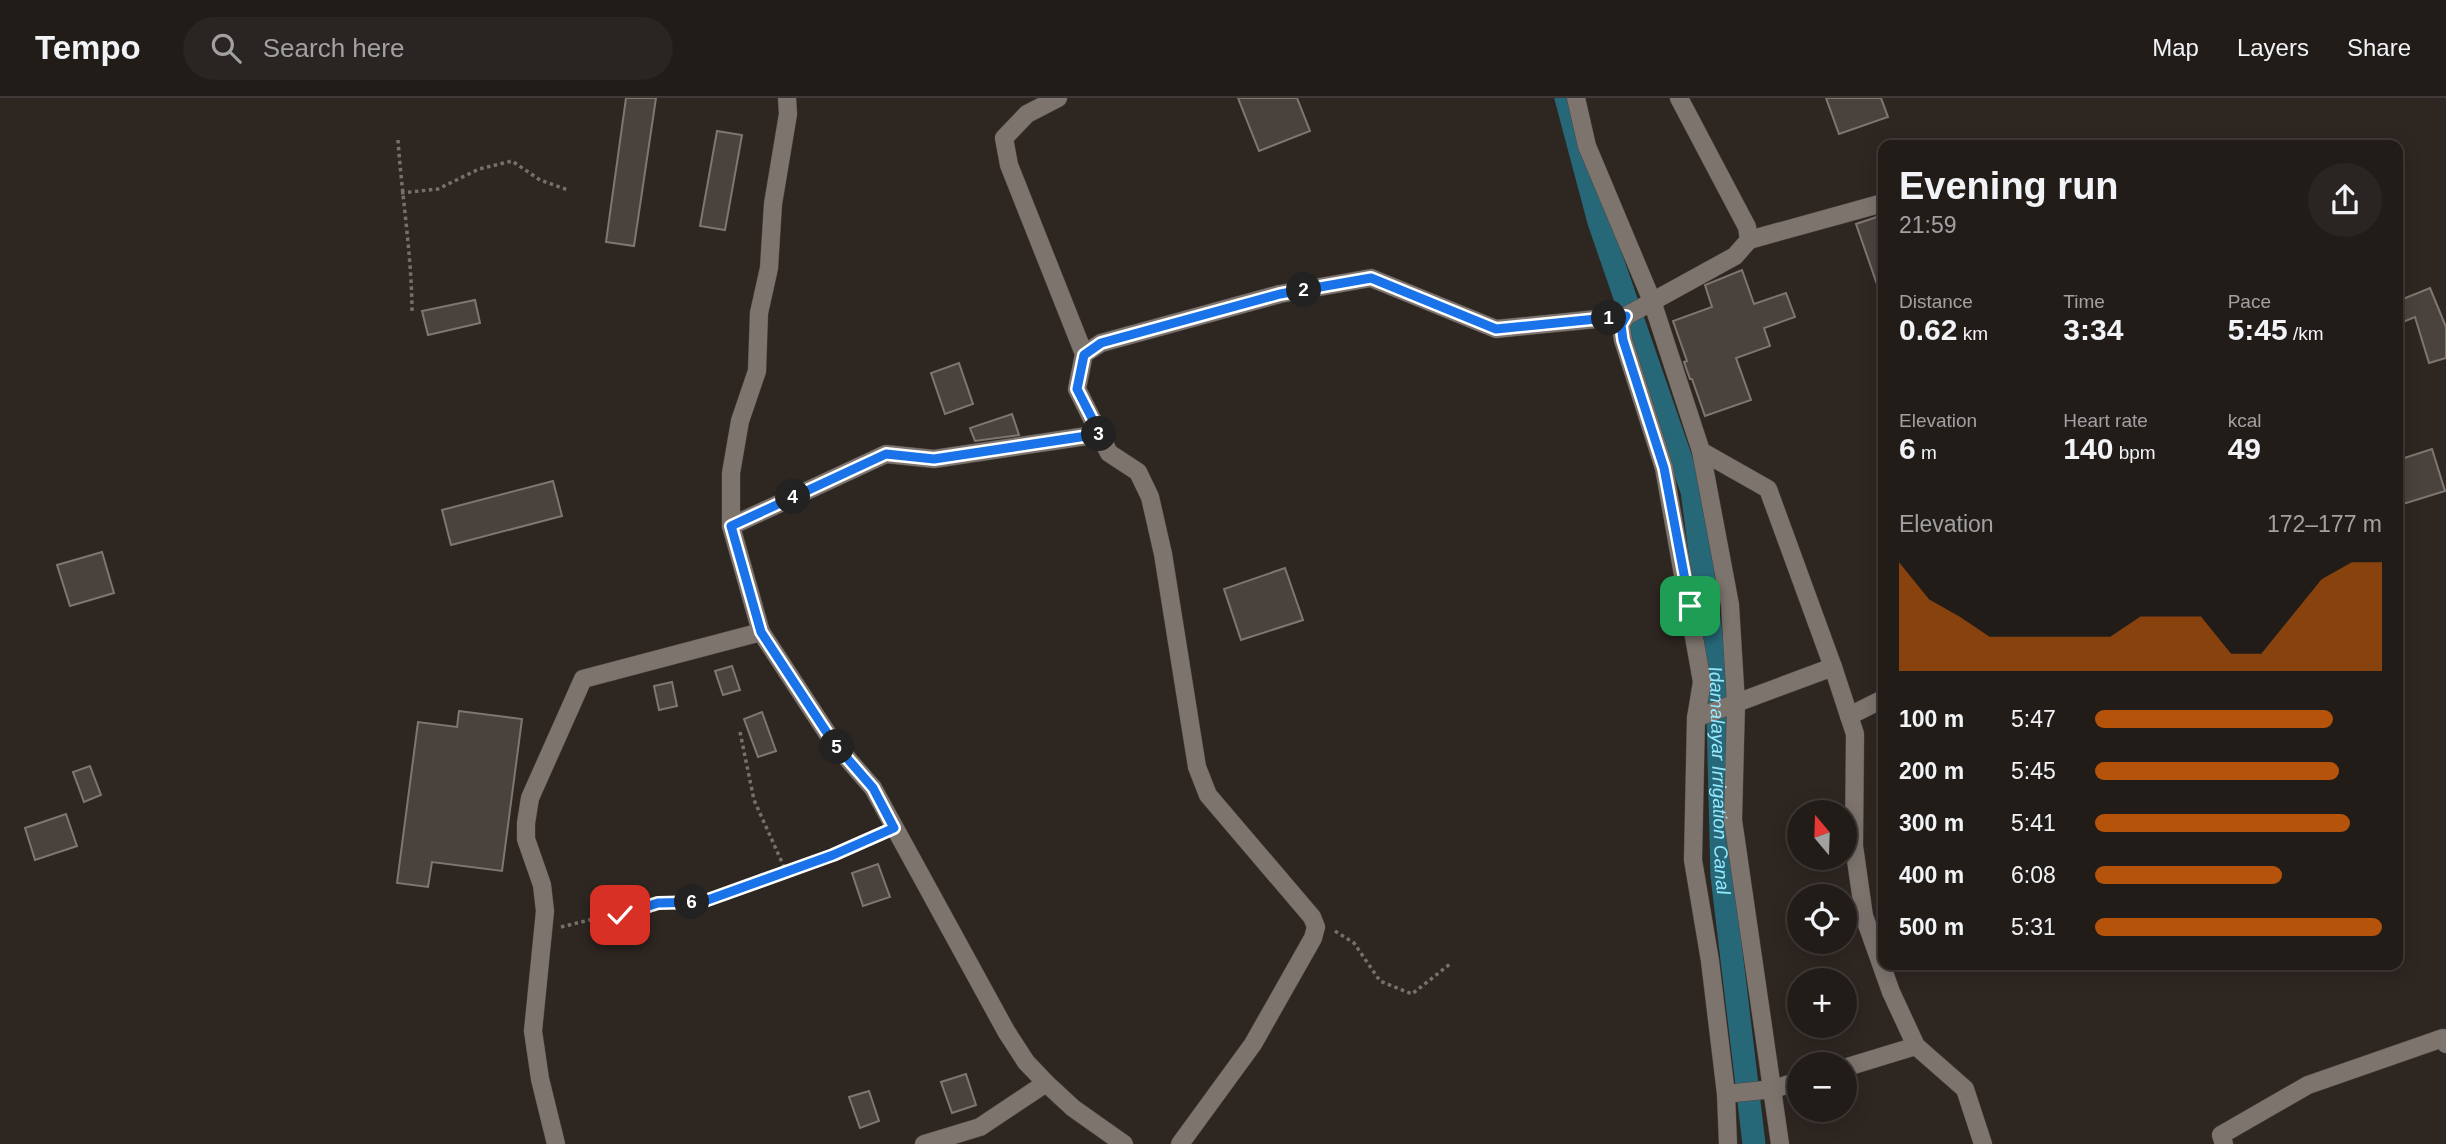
<!DOCTYPE html>
<html lang="en">
<head>
<meta charset="utf-8">
<style>
  :root { --surface:#221c19; --page:#2a2522; --text:#f1f3f6; --muted:#a2a1a2; --line:#3f3a38; --accent:#b45309 }
  body { margin:0; font-family:Helvetica,sans-serif; background:var(--page); color:var(--text); height:100vh; display:flex; flex-direction:column; font-size:26px; white-space:nowrap }
  * { box-sizing:border-box; margin:0 }
  p { font-size:23px; color:var(--muted) }
  .icon { flex:none; width:38px; height:38px; fill:none; stroke:currentColor; stroke-width:2; stroke-linecap:round; stroke-linejoin:round }
  .map { position:relative; flex:1; overflow:hidden }
  .side { position:absolute; left:1878px; top:42px; width:525px; height:830px; display:flex; flex-direction:column; background:var(--surface); border-radius:14px; box-shadow:0 4px 18px #0003,0 0 0 2px var(--line) }
  .side>* { flex:none }
  .needle { width:46px; rotate:341deg }
  .fabs { position:absolute; left:1787px; top:702px; display:grid; gap:14px }
  .fabs a { display:grid; place-items:center; width:70px; height:70px; border-radius:50%; background:var(--surface); box-shadow:0 4px 18px #0003,0 0 0 2px var(--line); font-size:35px }
  .pin { position:absolute; display:grid; place-items:center; width:60px; height:60px; color:#fff; margin:-30px; border-radius:14px; box-shadow:0 4px 10px #0006 }
  .km { position:absolute; width:35px; height:35px; margin:-18px; border-radius:50%; background:#222; color:#fff; font-size:19px; line-height:35px; text-align:center }
  .round { display:grid; place-items:center; flex:none; width:74px; height:74px; border-radius:37px; background:var(--page) }
  .headline { display:flex; align-items:center; justify-content:space-between; height:119px; padding:0 21px }
  h1 { font-size:38px; font-weight:700; line-height:52px }
  .figures { display:grid; grid-template-columns:repeat(3,1fr); gap:10px; height:119px; padding:7px 21px }
  .figures div { display:grid; align-content:center }
  .figures b { font-size:30px; font-weight:700 }
  .figures small { font-size:19px; font-weight:400 }
  .figures p { font-size:19px }
  .chart { height:196px; padding:14px 21px }
  .chart p { display:flex; justify-content:space-between }
  .chart svg { width:100%; height:126px; margin-top:7px; fill:var(--accent); opacity:.7 }
  ul { padding:0 21px; list-style:none; font-size:23px }
  li { display:grid; grid-template-columns:112px 84px 1fr; align-items:center; height:52px }
  li i { height:18px; border-radius:9px; background:var(--accent) }
  header { display:flex; align-items:center; gap:42px; box-sizing:border-box; height:98px; padding:0 35px; background:var(--surface); border-bottom:2px solid var(--line) }
  header strong { font-size:33px }
  nav { display:flex; gap:38px; margin-inline-start:auto; font-size:24px }
  .search { width:490px; height:63px; background:var(--page); display:flex; align-items:center; gap:18px; box-sizing:border-box; padding:0 24px; border-radius:38px; color:var(--muted); font-size:26px }
  .map>svg:first-child { display:block }
  .lines { fill:none; stroke-linecap:round; stroke-linejoin:round }
  .canal { stroke:#276878; stroke-width:23 }
  .building { fill:#4a423d; stroke:#7f7670; stroke-width:2 }
  .minor-casing { stroke:#4b4440; stroke-width:19 }
  .path { stroke:#766f6b; stroke-width:3.5; stroke-dasharray:3.5 3.5; stroke-linecap:butt }
  .minor { stroke:#7d746e; stroke-width:18 }
  .route-casing { stroke:#fff; stroke-width:14 }
  .route { stroke:#1a73e8; stroke-width:9 }
  .labels { text-anchor:middle; stroke-width:6; stroke-linejoin:round; paint-order:stroke }
  .water-label { font-size:19px; font-style:italic; fill:#94e8ff; stroke:#241d18 }
</style>
</head>
<body>
<header>
<strong>Tempo</strong>
<div class="search"><svg class="icon" aria-label="search" viewBox="0 0 24 24"><circle cx="10" cy="10" r="6"/><path d="M15 15l6 6"/></svg>Search here</div>
<nav><a>Map</a><a>Layers</a><a>Share</a></nav>
</header>
<div class="map">
<svg width="2446" height="1046" viewBox="0 0 2446 1046">
  <rect width="100%" height="100%" fill="#2e2621"/>
  <g class="lines">
    <!-- canal -->
    <path class="canal" id="s1" d="M 1566,0 L 1599,124 L 1692,393 L 1717,581 L 1722,778 L 1754,1046"/>
  </g>
  <!-- building -->
  <g class="building">
    <path d="M 626,0 L 656,0 L 634,148 L 606,144 Z"/>
    <path d="M 1238,0 L 1297,0 L 1310,33 L 1259,53 Z"/>
    <path d="M 1826,0 L 1881,0 L 1888,19 L 1839,36 Z"/>
    <path d="M 717,33 L 742,37 L 725,132 L 700,128 Z"/>
    <path d="M 1883,117 L 1883,195 L 1880,195 L 1856,126 Z"/>
    <path d="M 1742,172 L 1754,206 L 1786,195 L 1795,219 L 1764,230 L 1770,248 L 1736,260 L 1751,302 L 1705,318 L 1692,281 L 1690,281 L 1684,264 L 1687,263 L 1673,223 L 1712,209 L 1705,187 Z"/>
    <path d="M 2430,190 L 2446,229 L 2446,260 L 2429,265 L 2415,219 L 2398,226 L 2398,203 Z"/>
    <path d="M 475,202 L 480,225 L 428,237 L 422,213 Z"/>
    <path d="M 959,265 L 973,306 L 945,316 L 931,275 Z"/>
    <path d="M 1012,316 L 1019,337 L 975,343 L 970,330 Z"/>
    <path d="M 2432,351 L 2445,393 L 2403,406 L 2398,389 L 2398,362 Z"/>
    <path d="M 553,383 L 562,418 L 451,447 L 442,412 Z"/>
    <path d="M 102,454 L 114,495 L 70,508 L 57,467 Z"/>
    <path d="M 1285,470 L 1303,522 L 1241,542 L 1224,491 Z"/>
    <path d="M 732,568 L 740,592 L 723,597 L 715,573 Z"/>
    <path d="M 672,584 L 677,608 L 659,612 L 654,588 Z"/>
    <path d="M 459,613 L 522,621 L 502,773 L 432,764 L 428,789 L 397,785 L 418,624 L 457,629 Z"/>
    <path d="M 762,614 L 776,653 L 758,659 L 744,621 Z"/>
    <path d="M 90,668 L 101,697 L 84,704 L 73,674 Z"/>
    <path d="M 66,716 L 77,748 L 35,762 L 25,730 Z"/>
    <path d="M 878,766 L 890,799 L 863,808 L 852,775 Z"/>
    <path d="M 966,976 L 976,1007 L 952,1015 L 941,984 Z"/>
    <path d="M 869,993 L 879,1023 L 860,1030 L 849,999 Z"/>
  </g>
  <g class="lines">
    <!-- minor casing -->
    <g class="minor-casing">
      <g id="minor">
        <path d="M 787,0 L 788,16 L 773,106 L 769,170 L 759,215 L 757,273 L 740,323 L 731,375 L 731,428 L 761,534 L 833,644 L 873,690 L 1006,933 L 1026,964 L 1046,985"/>
        <path d="M 1058,0 L 1027,16 L 1004,40 L 1009,67 L 1084,256 L 1077,291 L 1109,355 L 1138,374 L 1150,399 L 1163,456 L 1197,669 L 1208,697 L 1312,819 L 1316,829 L 1313,840 L 1253,946 L 1180,1046"/>
        <path d="M 1576,0 L 1587,48 L 1652,203 L 1701,353 L 1730,507 L 1736,605 L 1733,722 L 1780,1046"/>
        <path d="M 1749,142 L 1883,105"/>
        <path d="M 1626,218 L 1621,227 L 1623,242 L 1664,370 L 1702,584 L 1696,620 L 1693,762 L 1710,863 L 1726,996 L 1728,1046"/>
        <path d="M 1084,256 L 1101,245 L 1280,196 L 1371,180 L 1496,231 L 1626,218 L 1735,158 L 1749,142 L 1747,129 L 1679,0"/>
        <path d="M 1701,353 L 1768,391 L 1833,569"/>
        <path d="M 731,428 L 886,356 L 934,361 L 1100,336"/>
        <path d="M 1849,618 L 1883,601"/>
        <path d="M 1696,620 L 1833,569 L 1855,636 L 1854,748 L 1864,818 L 1891,894 L 1916,948 L 1965,991 L 1983,1046"/>
        <path d="M 1844,970 L 1916,948"/>
        <path d="M 1726,996 L 1773,991 L 1799,983"/>
        <path d="M 556,1046 L 540,981 L 533,933 L 545,813 L 542,787 L 526,741 L 526,725 L 530,700 L 583,581 L 761,534"/>
        <path d="M 924,1046 L 980,1029 L 1046,985 L 1073,1010 L 1124,1046"/>
        <path d="M 2224,1046 L 2221,1037 L 2308,987 L 2443,940 L 2446,946"/>
      </g>
    </g>
    <!-- path -->
    <g class="path">
      <path d="M 398,42 C 402,100 412,158 412,216"/>
      <path d="M 401,95 L 438,91 L 479,71 L 512,63 L 540,82 L 568,92"/>
      <path d="M 740,634 L 754,702 L 785,771"/>
      <path d="M 561,829 L 658,805 L 702,804 L 833,757 L 878,738"/>
      <path d="M 1335,833 L 1354,845 L 1380,883 L 1412,896 L 1450,866"/>
    </g>
    <!-- minor -->
    <use href="#minor" class="minor"/>
  </g>
  <g class="lines">
    <!-- route casing -->
    <g class="route-casing">
      <path id="route" d="M 620,817 L 658,805 L 702,804 L 833,757 L 894,730 L 873,690 L 833,644 L 761,534 L 731,428 L 886,356 L 934,361 L 1100,336 L 1077,291 L 1084,257 L 1101,245 L 1280,196 L 1371,180 L 1496,231 L 1626,218 L 1621,227 L 1623,242 L 1664,370 L 1690,508"/>
    </g>
    <!-- route -->
    <use href="#route" class="route"/>
  </g>
  <g class="labels">
    <!-- water labels -->
    <g class="water-label">
      <text dy="7" stroke="none"><textPath href="#s1" startOffset="704">Idamalayar Irrigation Canal</textPath></text>
    </g>
  </g>
</svg>
<div class="fabs">
<a><svg class="needle" viewBox="-14 -14 28 28"><path d="M0-13l5 13h-10z" fill="#e53935"/><path d="M0 13l5-13h-10z" fill="#a2a1a2"/></svg></a>
<a><svg class="icon" aria-label="locate" viewBox="0 0 24 24"><circle cx="12" cy="12" r="6"/><path d="M12 2v4M12 18v4M2 12h4M18 12h4"/></svg></a>
<a>+</a>
<a>−</a>
</div>
<div class="pin" style="left:1690px;top:508px;background:#1e9e55"><svg class="icon" aria-label="arrive" viewBox="0 0 24 24"><path d="M6 21V4h12l-3 4 3 4H6"/></svg></div>
<div class="pin" style="left:620px;top:817px;background:#d93025"><svg class="icon" aria-label="check" viewBox="0 0 24 24"><path d="M5 12l5 5 9-10"/></svg></div>
<b class="km" style="left:1609px;top:220px">1</b>
<b class="km" style="left:1304px;top:192px">2</b>
<b class="km" style="left:1099px;top:336px">3</b>
<b class="km" style="left:793px;top:399px">4</b>
<b class="km" style="left:837px;top:649px">5</b>
<b class="km" style="left:692px;top:804px">6</b>
<section class="side">
<div class="headline"><div><h1>Evening run</h1><p>21:59</p></div><a class="round"><svg class="icon" aria-label="share" viewBox="0 0 24 24"><path d="M12 15V3M7 8l5-5 5 5M5 13v7h14v-7"/></svg></a></div>
<div class="figures">
<div><p>Distance</p><b>0.62<small> km</small></b></div>
<div><p>Time</p><b>3:34</b></div>
<div><p>Pace</p><b>5:45<small> /km</small></b></div>
</div>
<div class="figures">
<div><p>Elevation</p><b>6<small> m</small></b></div>
<div><p>Heart rate</p><b>140<small> bpm</small></b></div>
<div><p>kcal</p><b>49</b></div>
</div>
<div class="chart"><p><span>Elevation</span>172–177 m</p>
<svg viewBox="0 0 160 44" preserveAspectRatio="none"><path d="M0 44V6L10 19L20 25L30 32L40 32L50 32L60 32L70 32L80 25L90 25L100 25L110 38L120 38L130 25L140 12L150 6L160 6V44z"/></svg>
</div>
<ul>
<li><b>100 m</b>5:47<i style="width:83%"></i></li>
<li><b>200 m</b>5:45<i style="width:85%"></i></li>
<li><b>300 m</b>5:41<i style="width:89%"></i></li>
<li><b>400 m</b>6:08<i style="width:65%"></i></li>
<li><b>500 m</b>5:31<i style="width:100%"></i></li>
</ul>
</section>
</div>
</body>
</html>
